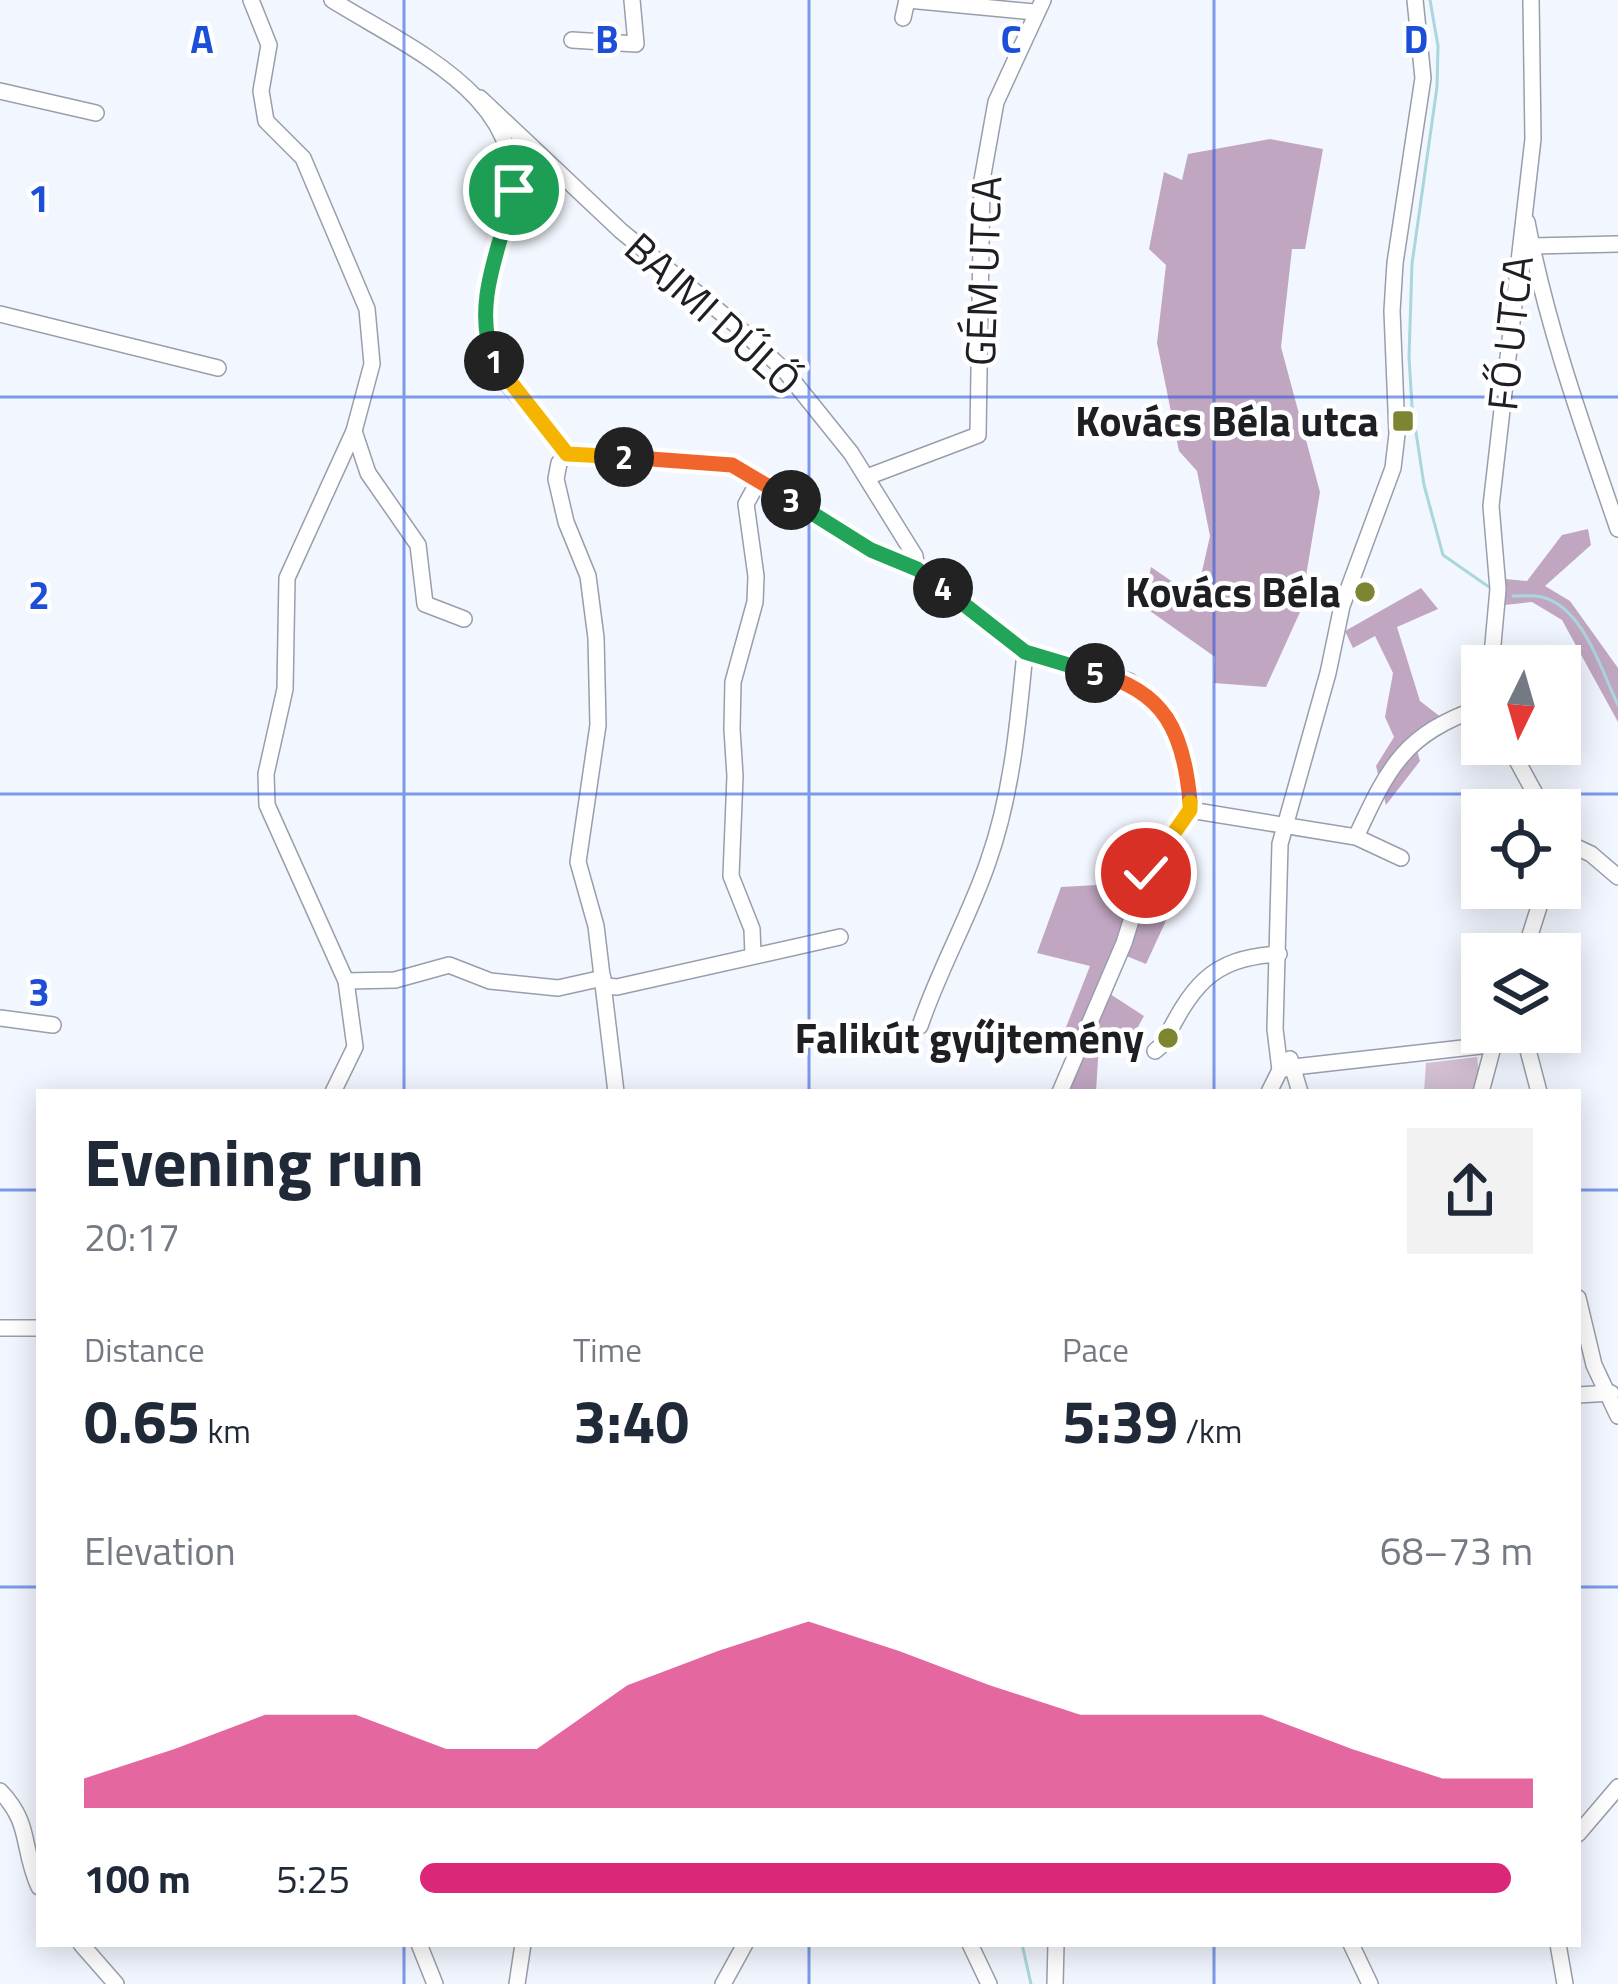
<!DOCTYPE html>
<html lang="en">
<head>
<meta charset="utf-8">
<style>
  :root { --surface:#fff; --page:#f2f2f3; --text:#1f2937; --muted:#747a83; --accent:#db2777 }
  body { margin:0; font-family:"Titillium Web",sans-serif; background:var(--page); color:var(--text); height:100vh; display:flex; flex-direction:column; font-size:45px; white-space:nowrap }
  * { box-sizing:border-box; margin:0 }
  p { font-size:39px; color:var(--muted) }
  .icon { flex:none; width:66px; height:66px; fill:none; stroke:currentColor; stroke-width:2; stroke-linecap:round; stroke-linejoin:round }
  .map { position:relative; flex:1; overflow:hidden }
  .details { position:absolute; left:36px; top:1089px; width:1545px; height:858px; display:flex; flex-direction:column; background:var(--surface); border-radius:0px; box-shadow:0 6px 30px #0003 }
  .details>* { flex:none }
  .needle { width:78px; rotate:185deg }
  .controls { position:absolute; left:1461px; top:645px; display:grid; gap:24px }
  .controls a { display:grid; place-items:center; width:120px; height:120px; border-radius:0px; background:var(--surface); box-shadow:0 6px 30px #0003; font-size:60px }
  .pin { position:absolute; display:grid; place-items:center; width:102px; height:102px; color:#fff; margin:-51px; border:6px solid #fff; border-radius:50%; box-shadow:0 3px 12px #0007 }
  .km { position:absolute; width:60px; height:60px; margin:-30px; border-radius:50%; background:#222; color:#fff; font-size:33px; line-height:60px; text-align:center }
  .round { display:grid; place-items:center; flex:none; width:126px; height:126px; border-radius:0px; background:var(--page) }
  .summary { display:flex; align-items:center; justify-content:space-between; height:204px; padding:0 48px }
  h1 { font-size:66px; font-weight:700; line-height:90px }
  .metrics { display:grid; grid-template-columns:repeat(3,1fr); gap:18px; height:204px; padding:12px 48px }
  .metrics div { display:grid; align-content:center }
  .metrics b { font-size:60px; font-weight:700 }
  .metrics small { font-size:33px; font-weight:400 }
  .metrics p { font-size:33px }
  .chart { height:336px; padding:24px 48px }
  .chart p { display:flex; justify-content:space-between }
  .chart svg { width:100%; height:216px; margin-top:12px; fill:var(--accent); opacity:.7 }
  ul { padding:0 48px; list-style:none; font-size:39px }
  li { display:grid; grid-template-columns:192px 144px 1fr; align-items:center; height:90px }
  li i { height:30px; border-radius:15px; background:var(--accent) }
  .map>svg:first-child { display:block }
  .green { fill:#d4c0d3 }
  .forest { fill:#c1a6c1 }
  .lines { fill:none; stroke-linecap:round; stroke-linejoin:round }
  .stream { stroke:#a9d7dc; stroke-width:3 }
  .street-casing { stroke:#989eaa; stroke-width:18 }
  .street { stroke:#fff; stroke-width:15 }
  .split-1-casing { stroke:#fff; stroke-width:24 }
  .split-2-casing { stroke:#fff; stroke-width:24 }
  .split-3-casing { stroke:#fff; stroke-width:24 }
  .split-4-casing { stroke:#fff; stroke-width:24 }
  .split-5-casing { stroke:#fff; stroke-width:24 }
  .split-6-casing { stroke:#fff; stroke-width:24 }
  .split-7-casing { stroke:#fff; stroke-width:24 }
  .split-1 { stroke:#22a559; stroke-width:15 }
  .split-2 { stroke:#f5b400; stroke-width:15 }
  .split-3 { stroke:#f0652b; stroke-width:15 }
  .split-4 { stroke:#22a559; stroke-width:15 }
  .split-5 { stroke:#22a559; stroke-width:15 }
  .split-6 { stroke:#f0652b; stroke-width:15 }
  .split-7 { stroke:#f5b400; stroke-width:15 }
  .grid { fill:none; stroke:#1d4ed8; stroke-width:3; stroke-opacity:0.55 }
  .poi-dot { fill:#7e8530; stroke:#fff; stroke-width:4.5 }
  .labels { text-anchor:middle; stroke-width:9; stroke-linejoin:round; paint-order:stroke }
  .street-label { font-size:42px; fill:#1d1f24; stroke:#fff }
  .poi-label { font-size:42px; font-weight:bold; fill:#1d1f24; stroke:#fff; text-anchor:end }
  .grid-label { font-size:39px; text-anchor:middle; font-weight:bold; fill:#1d4ed8; stroke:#fff; stroke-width:9; stroke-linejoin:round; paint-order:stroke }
</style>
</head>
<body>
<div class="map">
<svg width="1618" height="1984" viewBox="0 0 1618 1984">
  <rect width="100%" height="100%" fill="#f2f6fe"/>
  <!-- green -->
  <path class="green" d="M 1477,1057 L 1481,1092 L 1424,1092 L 1426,1063 Z"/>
  <!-- forest -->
  <g class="forest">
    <path d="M 1270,139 L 1323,149 L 1305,249 L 1292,249 L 1281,347 L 1320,492 L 1300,612 L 1266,687 L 1214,683 L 1215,657 L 1143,606 L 1151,567 L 1196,598 L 1210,536 L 1197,471 L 1179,451 L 1157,343 L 1166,265 L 1149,249 L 1164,172 L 1182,180 L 1188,154 Z"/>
    <path d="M 1588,529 L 1591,545 L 1545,586 L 1570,601 L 1618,668 L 1618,722 L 1562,620 L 1532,602 L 1504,605 L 1505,579 L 1527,581 L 1562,535 Z"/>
    <path d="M 1421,588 L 1438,609 L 1397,627 L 1420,701 L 1442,718 L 1454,713 L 1460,725 L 1428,736 L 1416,747 L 1420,761 L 1386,805 L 1376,766 L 1394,737 L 1385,717 L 1393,673 L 1375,636 L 1353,648 L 1345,631 Z"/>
    <path d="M 1112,850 L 1144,854 L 1182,886 L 1146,964 L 1124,955 L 1107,992 L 1144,1016 L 1124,1052 L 1099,1043 L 1096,1092 L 1064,1092 L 1070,1046 L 1061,1040 L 1090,966 L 1037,953 L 1061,887 L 1097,885 Z"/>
  </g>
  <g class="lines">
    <!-- stream -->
    <g class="stream">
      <path d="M 1430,0 L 1438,46 L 1437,87 L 1412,264 L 1409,357 L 1412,406 L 1424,485 L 1443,555 L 1489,587"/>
      <path d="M 1513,596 C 1522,596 1533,595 1542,597 C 1584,608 1601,670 1618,705"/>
      <path d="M 1022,1944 L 1031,1984"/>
    </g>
    <!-- street casing -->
    <g class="street-casing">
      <g id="street">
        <path d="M 251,0 L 269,45 L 261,91 L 266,121 L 303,158 L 367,309 L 372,364 L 354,431 L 287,578 L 285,689 L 266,774 L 267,805 L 346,981 L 355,1047 L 333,1092"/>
        <path d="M 332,0 C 410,49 540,101 507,217 C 495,257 477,300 487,343 C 497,386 543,418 567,454 L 559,463 L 556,479 L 566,522 L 588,576 L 596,638 L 598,725 L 578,862 L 596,926 L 616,1092"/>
        <path d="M 908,0 L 1034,12"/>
        <path d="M 903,18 L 907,0"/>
        <path d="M 572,40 L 636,44 L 632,0"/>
        <path d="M 0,91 L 96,113"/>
        <path d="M 480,98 L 621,231 L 736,325 L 785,371 L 851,453 L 915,556 L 917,569 L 1025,652 L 1129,681 L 1166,714 L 1177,736 L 1190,810 L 1146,873 L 1124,943 L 1060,1092"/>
        <path d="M 1527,222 C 1547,327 1583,427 1618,529"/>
        <path d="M 1532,246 L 1618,244"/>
        <path d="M 0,314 L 218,368"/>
        <path d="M 354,431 L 368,473 L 418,545 L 425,604 L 464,619"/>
        <path d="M 567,454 L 732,465 L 871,550 L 917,569"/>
        <path d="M 867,477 L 978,435 L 982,180 L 996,102 L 1043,0"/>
        <path d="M 1491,666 L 1498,589 L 1491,506 L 1533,139 L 1531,0"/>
        <path d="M 1508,744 L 1544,810"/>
        <path d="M 1190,810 L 1356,837 L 1401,858"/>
        <path d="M 1356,837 C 1389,766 1404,734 1482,707"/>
        <path d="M 1561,840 L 1591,854 L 1618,877"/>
        <path d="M 1524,954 L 1545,888"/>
        <path d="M 753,955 L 752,929 L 731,876 L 735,776 L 732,729 L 733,682 L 755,602 L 756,576 L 746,504 L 759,480"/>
        <path d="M 346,981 L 395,980 L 449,965 L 490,981 L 558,988 L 603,978"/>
        <path d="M 606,986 L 617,987 L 840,937"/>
        <path d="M 0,1018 L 53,1025"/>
        <path d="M 920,1026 C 939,969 969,918 988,862 C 1012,794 1018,724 1025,652"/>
        <path d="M 1524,1035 L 1539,1092"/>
        <path d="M 1155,1051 L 1162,1045 C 1192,988 1208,958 1279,954"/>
        <path d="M 1290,1059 L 1300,1092"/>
        <path d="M 1280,1070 L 1275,1029 L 1280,844 L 1328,673 L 1342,606 L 1393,468 L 1397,434 L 1392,311 L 1395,263 L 1423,78 L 1415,0"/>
        <path d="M 1269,1092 L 1280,1070 L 1294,1067 L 1525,1041"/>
        <path d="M 1481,1092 L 1493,1047"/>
        <path d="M 1578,1298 L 1594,1365 L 1618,1416"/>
        <path d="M 0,1328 L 39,1328"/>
        <path d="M 1578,1395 L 1611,1393"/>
        <path d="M 0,1791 C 32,1824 21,1847 39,1887"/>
        <path d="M 1578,1834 L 1618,1787"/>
        <path d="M 81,1944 L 116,1984"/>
        <path d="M 419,1944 L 435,1984"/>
        <path d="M 970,1944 L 989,1984"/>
        <path d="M 1351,1944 L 1370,1984"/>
        <path d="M 1558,1944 L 1565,1984"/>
        <path d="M 517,1984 L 523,1944"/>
        <path d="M 723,1984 L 745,1944"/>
        <path d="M 1055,1984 L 1056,1944"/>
      </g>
    </g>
    <!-- street -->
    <use href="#street" class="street"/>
  </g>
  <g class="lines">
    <!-- split-1 casing -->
    <g class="split-1-casing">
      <path id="split-1" d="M 494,361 C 471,304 501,246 514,190"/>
    </g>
    <!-- split-2 casing -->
    <g class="split-2-casing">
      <path id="split-2" d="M 494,361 L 567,454 L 624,457"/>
    </g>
    <!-- split-3 casing -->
    <g class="split-3-casing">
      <path id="split-3" d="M 624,457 L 732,465 L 791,500"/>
    </g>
    <!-- split-4 casing -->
    <g class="split-4-casing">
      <path id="split-4" d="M 791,500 L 871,550 L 917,569 L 943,588"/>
    </g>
    <!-- split-5 casing -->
    <g class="split-5-casing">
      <path id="split-5" d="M 943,588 L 1025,652 L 1095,673"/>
    </g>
    <!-- split-6 casing -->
    <g class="split-6-casing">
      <path id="split-6" d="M 1095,673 C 1165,690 1184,733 1190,802"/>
    </g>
    <!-- split-7 casing -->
    <g class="split-7-casing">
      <path id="split-7" d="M 1146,873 L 1190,810 L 1190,802"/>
    </g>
    <!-- split-1 -->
    <use href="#split-1" class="split-1"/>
    <!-- split-2 -->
    <use href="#split-2" class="split-2"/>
    <!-- split-3 -->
    <use href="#split-3" class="split-3"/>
    <!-- split-4 -->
    <use href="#split-4" class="split-4"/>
    <!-- split-5 -->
    <use href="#split-5" class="split-5"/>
    <!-- split-6 -->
    <use href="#split-6" class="split-6"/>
    <!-- split-7 -->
    <use href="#split-7" class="split-7"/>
  </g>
  <!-- grid -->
  <path class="grid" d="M 404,0 L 404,1092M 809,0 L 809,1092M 1214,0 L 1214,1092M 0,397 L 1618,397M 0,794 L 1618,794M 0,1190 L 39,1190M 1578,1190 L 1618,1190M 0,1587 L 39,1587M 1578,1587 L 1618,1587M 404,1944 L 404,1984M 809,1944 L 809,1984M 1214,1944 L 1214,1984"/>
  <!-- markers -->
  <g class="poi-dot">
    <rect x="1391" y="409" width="24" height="24" rx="6"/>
    <circle cx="1365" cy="592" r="12"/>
    <circle cx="1168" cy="1038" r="12"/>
  </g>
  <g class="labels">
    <!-- street labels -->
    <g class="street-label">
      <text transform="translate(983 271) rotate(-88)" y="15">GÉM UTCA</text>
      <text transform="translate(713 314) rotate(42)" y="15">BAJMI DŰLŐ</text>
      <text transform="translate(1510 333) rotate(-84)" y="15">FŐ UTCA</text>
    </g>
    <!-- poi labels -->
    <g class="poi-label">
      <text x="1379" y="436">Kovács Béla utca</text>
      <text x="1341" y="607">Kovács Béla</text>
      <text x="1144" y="1053">Falikút gyűjtemény</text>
    </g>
  </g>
  <g class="grid-label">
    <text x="202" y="53">A</text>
    <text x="607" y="53">B</text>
    <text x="1011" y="53">C</text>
    <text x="1416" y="53">D</text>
    <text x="39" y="212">1</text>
    <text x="39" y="609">2</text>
    <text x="39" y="1006">3</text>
  </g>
</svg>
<div class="controls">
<a><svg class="needle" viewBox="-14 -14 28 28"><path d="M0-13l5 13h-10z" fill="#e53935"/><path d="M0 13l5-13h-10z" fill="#747a83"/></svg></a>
<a><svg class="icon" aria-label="locate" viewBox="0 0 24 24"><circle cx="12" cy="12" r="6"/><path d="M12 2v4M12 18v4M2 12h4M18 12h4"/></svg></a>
<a><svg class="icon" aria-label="layers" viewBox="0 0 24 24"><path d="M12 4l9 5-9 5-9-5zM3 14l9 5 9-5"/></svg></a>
</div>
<div class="pin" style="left:514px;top:190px;background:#1e9e55"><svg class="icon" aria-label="arrive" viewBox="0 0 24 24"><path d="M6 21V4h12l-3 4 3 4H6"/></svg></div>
<div class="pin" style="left:1146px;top:873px;background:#d93025"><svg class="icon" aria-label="check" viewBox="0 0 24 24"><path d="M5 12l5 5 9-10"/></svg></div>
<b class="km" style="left:494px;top:361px">1</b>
<b class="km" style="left:624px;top:457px">2</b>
<b class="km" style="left:791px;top:500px">3</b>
<b class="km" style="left:943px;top:588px">4</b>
<b class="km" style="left:1095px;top:673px">5</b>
<section class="details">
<div class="summary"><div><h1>Evening run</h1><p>20:17</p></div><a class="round"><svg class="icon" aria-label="share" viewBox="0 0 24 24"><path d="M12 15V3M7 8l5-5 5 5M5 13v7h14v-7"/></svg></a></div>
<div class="metrics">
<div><p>Distance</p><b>0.65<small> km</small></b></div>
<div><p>Time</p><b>3:40</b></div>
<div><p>Pace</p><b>5:39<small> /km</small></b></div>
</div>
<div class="chart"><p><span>Elevation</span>68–73 m</p>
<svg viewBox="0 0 160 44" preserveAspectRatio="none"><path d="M0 44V38L10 32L20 25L30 25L40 32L50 32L60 19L70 12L80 6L90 12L100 19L110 25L120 25L130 25L140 32L150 38L160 38V44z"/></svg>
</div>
<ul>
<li><b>100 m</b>5:25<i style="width:98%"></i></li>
</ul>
</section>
</div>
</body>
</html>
